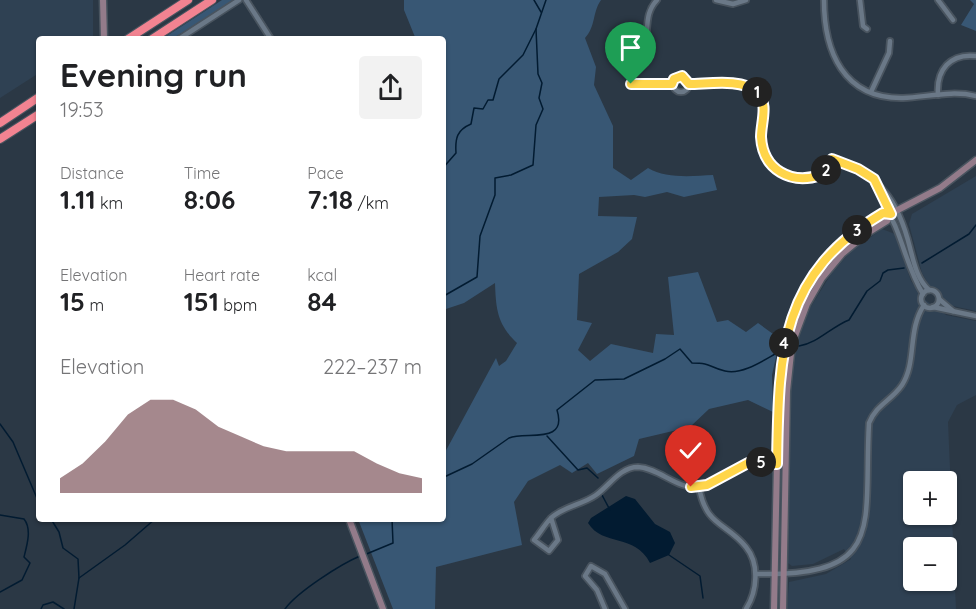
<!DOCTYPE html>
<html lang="en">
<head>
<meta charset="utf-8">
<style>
  :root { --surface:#fff; --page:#f2f2f2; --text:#202124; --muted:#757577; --accent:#7f575e }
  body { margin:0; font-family:Quicksand,sans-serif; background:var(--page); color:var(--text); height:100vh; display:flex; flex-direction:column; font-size:22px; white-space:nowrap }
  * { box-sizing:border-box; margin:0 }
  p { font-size:20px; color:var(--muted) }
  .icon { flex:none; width:33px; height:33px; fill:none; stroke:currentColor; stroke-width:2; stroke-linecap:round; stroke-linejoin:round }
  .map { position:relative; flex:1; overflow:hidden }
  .panel { position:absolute; left:36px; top:36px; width:410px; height:486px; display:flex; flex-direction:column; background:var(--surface); border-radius:6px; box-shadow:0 2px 4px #0004 }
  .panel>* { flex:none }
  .tools { position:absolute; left:903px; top:471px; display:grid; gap:12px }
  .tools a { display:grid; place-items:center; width:54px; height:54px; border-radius:6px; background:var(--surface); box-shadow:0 2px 4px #0004; font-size:30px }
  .pin { position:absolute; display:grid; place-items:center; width:51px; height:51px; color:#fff; margin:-62px -26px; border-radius:50% 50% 50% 0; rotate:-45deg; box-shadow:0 0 6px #0007 }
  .pin .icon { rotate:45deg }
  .km { position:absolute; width:30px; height:30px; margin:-15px; border-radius:50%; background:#222; color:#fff; font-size:16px; line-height:30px; text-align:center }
  .round { display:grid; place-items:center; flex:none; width:63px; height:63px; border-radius:6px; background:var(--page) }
  .overview { display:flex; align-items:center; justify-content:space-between; height:102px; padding:0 24px }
  h1 { font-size:33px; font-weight:700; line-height:45px }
  .figures { display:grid; grid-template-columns:repeat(3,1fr); gap:9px; height:102px; padding:6px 24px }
  .figures div { display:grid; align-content:center }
  .figures b { font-size:26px; font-weight:700 }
  .figures small { font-size:16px; font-weight:400 }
  .figures p { font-size:16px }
  .chart { height:168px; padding:12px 24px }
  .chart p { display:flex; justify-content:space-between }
  .chart svg { width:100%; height:108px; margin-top:6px; fill:var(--accent); opacity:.7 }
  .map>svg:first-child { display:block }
  .built { fill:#2f4153; fill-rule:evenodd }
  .green { fill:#385774 }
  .water { fill:#021b31 }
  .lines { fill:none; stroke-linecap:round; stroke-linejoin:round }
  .stream { stroke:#021b31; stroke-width:1.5 }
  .street-casing { stroke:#49545f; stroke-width:8 }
  .secondary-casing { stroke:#49545f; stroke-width:9 }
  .highway-casing { stroke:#49545f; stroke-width:10 }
  .street { stroke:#6a7887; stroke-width:4.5 }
  .secondary { stroke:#937b8a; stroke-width:6 }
  .highway { stroke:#f28391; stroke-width:8 }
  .route-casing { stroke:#fff; stroke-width:12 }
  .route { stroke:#ffd54a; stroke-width:8 }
</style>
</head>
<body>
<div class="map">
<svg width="976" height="609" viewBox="0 0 976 609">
  <rect width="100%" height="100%" fill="#2b3845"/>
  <!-- built -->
  <g class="built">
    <path d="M 0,0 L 93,0 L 93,38 L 39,39 L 39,73 L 0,98 Z"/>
    <path d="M 976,176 L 976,311 L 948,305 L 932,291 L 922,273 L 909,224 L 912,214 Z"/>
    <path d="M 882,229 L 895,234 L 911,281 L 924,299 L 946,315 L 976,321 L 976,395 L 957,405 L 948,422 L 956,609 L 787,609 L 789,582 L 826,574 L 851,559 L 844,549 L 813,564 L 792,566 L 788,563 L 791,387 L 796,346 L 810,308 L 831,274 L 851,251 ZM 914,482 L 946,482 L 946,514 L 914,514 ZM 914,548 L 946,548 L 946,580 L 914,580 Z"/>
  </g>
  <!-- green -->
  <g class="green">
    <path d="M 222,0 L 234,0 L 172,39 L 162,39 Z"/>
    <path d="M 404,0 L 601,0 C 592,13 596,26 585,38 L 596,67 L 594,85 L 613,126 L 613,168 L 631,180 L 648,168 C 666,179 693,176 713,175 L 717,190 L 684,197 L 667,192 L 645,197 L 634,195 L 599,197 L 598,216 L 637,217 L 632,239 L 618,252 L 579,274 L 577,320 L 592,323 L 578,350 L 590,361 L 611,344 L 653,353 L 656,334 L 674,335 L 668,277 L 698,272 L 717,322 L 728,320 L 746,332 L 758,323 L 780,339 L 772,375 L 773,412 L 748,400 L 709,409 L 690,427 L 639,439 L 634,456 L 597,474 L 588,463 L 572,473 L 560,465 L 528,481 L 514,502 L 522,545 L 436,567 L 435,609 L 393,609 L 358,519 L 442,519 L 443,456 L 496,358 L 499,366 L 506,361 L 517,343 C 497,324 496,309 495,283 L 464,303 L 443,310 L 442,39 L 413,39 L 415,37 L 404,10 Z"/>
    <path d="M 970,0 L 976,0 L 976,31 L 961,25 L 974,4 Z"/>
  </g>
  <!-- water -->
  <path class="water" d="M 626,496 L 635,499 L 655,524 L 670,532 L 675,543 L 669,555 L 650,563 C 635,533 603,547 588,523 L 591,518 Z"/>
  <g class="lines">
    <!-- stream -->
    <g class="stream">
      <path d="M 534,0 L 541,12"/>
      <path d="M 442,169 L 456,153 C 455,138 457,130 471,124 L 474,108 L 483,109 L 488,100 L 493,100 L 499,79 L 523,55 L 536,29"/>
      <path d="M 922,263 L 969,234 L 976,225"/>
      <path d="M 442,297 L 477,277 L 480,236 L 495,195 L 495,178 L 511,175 L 533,165 L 536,125 L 543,109 L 539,98 L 542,83 L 538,74 L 536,29 L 546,0"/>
      <path d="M 799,346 C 818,343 831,327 849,320 L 867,291 L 880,281 L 883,273 L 888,270 L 904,268"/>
      <path d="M 0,424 L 13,442 L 39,503"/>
      <path d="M 547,436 L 578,470 L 587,468 L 598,478"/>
      <path d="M 442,478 L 472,464 L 509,438 C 526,431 568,445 557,410 L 595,380 L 624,379 L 665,359 L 680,349 L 692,363 C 712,363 708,367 725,371 C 741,375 761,362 775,354"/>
      <path d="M 602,495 L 610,510"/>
      <path d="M 0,515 L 24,519 C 32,529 27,545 24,557 L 30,563 L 22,580 L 0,592"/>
      <path d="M 51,519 L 59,532 L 63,548 L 78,559 L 79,578 L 74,609"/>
      <path d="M 364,555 L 393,543 L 392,519"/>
      <path d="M 669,555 L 700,576 L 703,598"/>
      <path d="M 79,578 L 125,545 L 155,519"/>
      <path d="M 41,609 L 43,605 L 53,602 L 64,609"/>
      <path d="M 285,609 C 297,592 341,564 360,556"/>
    </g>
    <!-- street casing -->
    <g class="street-casing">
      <g id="street">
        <path d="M 246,0 L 271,39"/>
        <path d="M 657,0 C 644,14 649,28 645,45 C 641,61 631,62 631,84 L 672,84"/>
        <path d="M 716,0 L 733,4 L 746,0"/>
        <path d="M 824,0 C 824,51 843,99 903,98 C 927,97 952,90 976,96"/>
        <path d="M 860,0 L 863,26 L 867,29"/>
        <path d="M 938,0 L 953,20"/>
        <path d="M 179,39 L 239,0"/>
        <circle cx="681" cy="84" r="8"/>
        <path d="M 689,84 C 708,84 741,78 756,91 C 769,102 761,120 761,135 C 762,161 782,182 809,178 C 821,176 826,170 833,159 C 880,176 898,199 910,248 C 914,263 917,279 929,290"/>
        <path d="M 871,92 L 889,53 L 890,41"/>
        <path d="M 938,95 C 936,70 950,53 976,56"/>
        <path d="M 880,188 C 880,202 891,215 896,228 C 905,250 910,273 923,294"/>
        <circle cx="930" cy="299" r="9"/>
        <path d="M 939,299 L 953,311"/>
        <path d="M 933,307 L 976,316"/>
        <path d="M 699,487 C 706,527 726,522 746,547 C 760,564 757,592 746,609"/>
        <path d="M 551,518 L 558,540 L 549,551 L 534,540 C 540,533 545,524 551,518 C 564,506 582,505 596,495 C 609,486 620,467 638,467 C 659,468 678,490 699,487 C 732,483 731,458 777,464"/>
        <path d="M 756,574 C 888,577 863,525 869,423 C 876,405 892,400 902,385 C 917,362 907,331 924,305"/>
        <path d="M 605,609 L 597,590 L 585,576 L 591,566 L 605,574 L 625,609"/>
      </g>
    </g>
    <!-- secondary casing -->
    <g class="secondary-casing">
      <g id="secondary">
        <path d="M 103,0 L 104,39"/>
        <path d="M 349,519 L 383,609"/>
        <path d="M 774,609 C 775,560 776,511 777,462 C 779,352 778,276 883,213 L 890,214"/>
        <path d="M 783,609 L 787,391 L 792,344 L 807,304 L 822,278 L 842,254 L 866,234 L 887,221 L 890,214 L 940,188 L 976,160"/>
      </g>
    </g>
    <!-- highway casing -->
    <g class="highway-casing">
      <g id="highway">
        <path d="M 128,39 L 188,0"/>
        <path d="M 152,39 L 212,0"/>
        <path d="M 0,123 L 39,97"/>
        <path d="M 0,139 L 39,114"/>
      </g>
    </g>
    <!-- street -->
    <use href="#street" class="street"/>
    <!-- secondary -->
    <use href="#secondary" class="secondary"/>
    <!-- highway -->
    <use href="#highway" class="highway"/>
  </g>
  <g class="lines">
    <!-- route casing -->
    <g class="route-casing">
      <path id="route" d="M 631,84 L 672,84 L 674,79 L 682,76 L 689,84 C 708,84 742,78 757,92 C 769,104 761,122 761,137 C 763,170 791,185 821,175 L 832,159 L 858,169 L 874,179 L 891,214 L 883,213 C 778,275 779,355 777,464 L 748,463 L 707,485 L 691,487"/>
    </g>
    <!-- route -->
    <use href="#route" class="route"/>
  </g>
</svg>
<div class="tools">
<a>+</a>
<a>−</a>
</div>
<div class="pin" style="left:631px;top:84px;background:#1e9e55"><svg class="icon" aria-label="arrive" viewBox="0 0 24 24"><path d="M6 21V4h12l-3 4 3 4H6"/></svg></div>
<div class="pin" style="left:691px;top:487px;background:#d93025"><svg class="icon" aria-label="check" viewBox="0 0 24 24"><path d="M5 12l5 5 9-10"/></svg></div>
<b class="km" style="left:757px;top:92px">1</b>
<b class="km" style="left:826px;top:170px">2</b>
<b class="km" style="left:857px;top:230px">3</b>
<b class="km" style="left:784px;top:343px">4</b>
<b class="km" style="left:761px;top:462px">5</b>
<section class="panel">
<div class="overview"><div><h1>Evening run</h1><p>19:53</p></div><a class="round"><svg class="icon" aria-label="share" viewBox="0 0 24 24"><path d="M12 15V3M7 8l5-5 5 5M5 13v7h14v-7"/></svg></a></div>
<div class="figures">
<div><p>Distance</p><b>1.11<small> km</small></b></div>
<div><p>Time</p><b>8:06</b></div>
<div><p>Pace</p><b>7:18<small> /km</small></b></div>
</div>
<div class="figures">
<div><p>Elevation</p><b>15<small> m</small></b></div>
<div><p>Heart rate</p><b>151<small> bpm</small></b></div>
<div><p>kcal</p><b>84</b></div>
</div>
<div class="chart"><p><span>Elevation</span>222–237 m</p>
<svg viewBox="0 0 160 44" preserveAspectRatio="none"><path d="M0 44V38L10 32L20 23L30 12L40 6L50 6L60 10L70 17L80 21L90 25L100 27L110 27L120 27L130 27L140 32L150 36L160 38V44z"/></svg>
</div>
</section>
</div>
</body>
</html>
